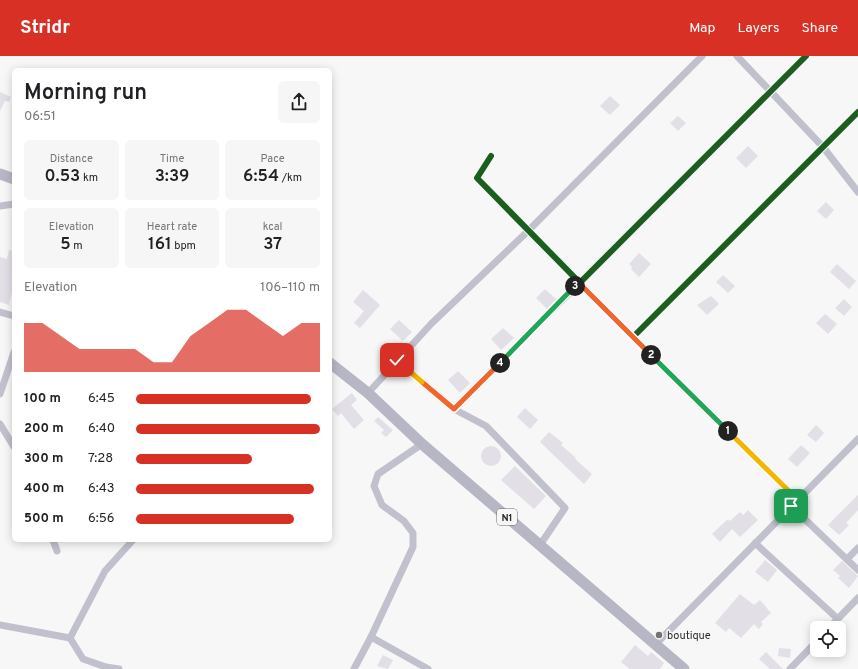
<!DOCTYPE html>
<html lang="en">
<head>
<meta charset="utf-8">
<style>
  :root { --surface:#fff; --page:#f6f6f6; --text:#202124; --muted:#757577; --accent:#d93025 }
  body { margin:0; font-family:Overpass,sans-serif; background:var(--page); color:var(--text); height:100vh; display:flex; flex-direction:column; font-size:15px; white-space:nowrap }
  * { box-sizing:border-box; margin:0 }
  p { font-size:13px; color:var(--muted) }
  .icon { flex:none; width:22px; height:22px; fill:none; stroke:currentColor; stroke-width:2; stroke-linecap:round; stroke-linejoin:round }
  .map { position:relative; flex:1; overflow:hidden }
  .panel { position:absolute; left:12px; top:12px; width:320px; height:474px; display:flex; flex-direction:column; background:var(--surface); border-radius:6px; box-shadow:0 2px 10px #0003 }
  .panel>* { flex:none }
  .controls { position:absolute; left:810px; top:565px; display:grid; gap:8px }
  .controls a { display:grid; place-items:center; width:36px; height:36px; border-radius:6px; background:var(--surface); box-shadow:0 2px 10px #0003; font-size:20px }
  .pin { position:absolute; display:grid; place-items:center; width:34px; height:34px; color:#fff; margin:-17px; border-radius:8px; box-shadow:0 2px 6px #0006 }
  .km { position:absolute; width:20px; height:20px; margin:-10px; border-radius:50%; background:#222; color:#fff; font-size:11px; line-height:20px; text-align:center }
  .round { display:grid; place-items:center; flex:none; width:42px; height:42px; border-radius:6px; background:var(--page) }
  .headline { display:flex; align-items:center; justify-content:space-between; height:68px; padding:0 12px }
  h1 { font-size:22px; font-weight:600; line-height:30px }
  .stats { display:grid; grid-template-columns:repeat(3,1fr); gap:6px; height:68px; padding:4px 12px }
  .stats div { display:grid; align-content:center; border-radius:6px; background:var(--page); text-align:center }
  .stats b { font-size:17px; font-weight:600 }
  .stats small { font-size:11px; font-weight:400 }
  .stats p { font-size:11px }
  .chart { height:112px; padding:8px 12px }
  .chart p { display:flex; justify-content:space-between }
  .chart svg { width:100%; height:72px; margin-top:4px; fill:var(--accent); opacity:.7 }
  ul { padding:0 12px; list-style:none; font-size:13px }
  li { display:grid; grid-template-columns:64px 48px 1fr; align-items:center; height:30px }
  li i { height:10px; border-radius:5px; background:var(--accent) }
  header { display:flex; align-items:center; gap:24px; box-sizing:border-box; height:56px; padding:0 20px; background:var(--accent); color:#fff }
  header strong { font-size:19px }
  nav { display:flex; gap:22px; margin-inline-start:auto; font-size:14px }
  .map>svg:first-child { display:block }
  .building { fill:#e2dfe6 }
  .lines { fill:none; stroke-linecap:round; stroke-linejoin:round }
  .minor { stroke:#c1c1ce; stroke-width:7 }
  .trunk { stroke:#b7b6c4; stroke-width:11 }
  .cycleway-casing { stroke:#f7f7f8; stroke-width:8 }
  .cycleway { stroke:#1b5e20; stroke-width:6 }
  .split-1-casing { stroke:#fff; stroke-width:8 }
  .split-2-casing { stroke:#fff; stroke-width:8 }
  .split-3-casing { stroke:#fff; stroke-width:8 }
  .split-4-casing { stroke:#fff; stroke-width:8 }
  .split-5-casing { stroke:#fff; stroke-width:8 }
  .split-6-casing { stroke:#fff; stroke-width:8 }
  .split-1 { stroke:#f5b400; stroke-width:5 }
  .split-2 { stroke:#22a559; stroke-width:5 }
  .split-3 { stroke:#f0652b; stroke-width:5 }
  .split-4 { stroke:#22a559; stroke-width:5 }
  .split-5 { stroke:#f0652b; stroke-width:5 }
  .split-6 { stroke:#f5b400; stroke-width:5 }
  .poi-dot { fill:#737373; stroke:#f7f7f8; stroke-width:1.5 }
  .labels { text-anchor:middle; stroke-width:3; stroke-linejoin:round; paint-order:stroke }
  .shield { fill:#f7f7f8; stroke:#696969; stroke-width:1 }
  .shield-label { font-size:10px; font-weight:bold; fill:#2c2c2c }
  .poi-label { font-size:11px; fill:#2c2c2c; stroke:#f7f7f8; text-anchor:start }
</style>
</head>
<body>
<header>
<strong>Stridr</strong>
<nav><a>Map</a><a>Layers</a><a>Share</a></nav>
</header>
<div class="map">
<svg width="858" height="613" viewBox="0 0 858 613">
  <rect width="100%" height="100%" fill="#f7f7f8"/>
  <!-- building -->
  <g class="building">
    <path d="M 0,36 L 11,41 L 9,46 L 5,45 L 0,55 Z"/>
    <path d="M 610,40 L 620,49 L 610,59 L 600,50 Z"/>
    <path d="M 678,60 L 686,67 L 678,75 L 670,67 Z"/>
    <path d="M 748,90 L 758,100 L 746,112 L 736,102 Z"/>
    <path d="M 826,146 L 834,154 L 826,163 L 817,155 Z"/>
    <path d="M 9,194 L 14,195 L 14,227 L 9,249 L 0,246 L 0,201 L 7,203 Z"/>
    <path d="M 639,197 L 651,208 L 639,221 L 631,213 L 632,211 L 629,208 Z"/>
    <path d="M 837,208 L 856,225 L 849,233 L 830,216 Z"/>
    <path d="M 723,219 L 735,230 L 728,237 L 716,226 Z"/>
    <path d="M 545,233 L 556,243 L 547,253 L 536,242 Z"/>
    <path d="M 363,234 L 380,249 L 360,272 L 354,267 L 364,255 L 353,246 Z"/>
    <path d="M 711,240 L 719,248 L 707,259 L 697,249 Z"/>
    <path d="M 844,243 L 852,251 L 844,260 L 835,252 Z"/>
    <path d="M 825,258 L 837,268 L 828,278 L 816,267 Z"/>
    <path d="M 399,264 L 412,276 L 403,285 L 390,273 Z"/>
    <path d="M 503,272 L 514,282 L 501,294 L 491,283 Z"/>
    <path d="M 458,315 L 470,327 L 460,337 L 448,324 Z"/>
    <path d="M 352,337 L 357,344 L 351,349 L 364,364 L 354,373 L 341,357 L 338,360 L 332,353 Z"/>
    <path d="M 525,352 L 538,364 L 530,373 L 517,361 Z"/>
    <path d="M 378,361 L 393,374 L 386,381 L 381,377 L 384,374 L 374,365 Z"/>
    <path d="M 816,369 L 824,377 L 816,386 L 807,379 Z"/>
    <path d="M 549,376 L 563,387 L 561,389 L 576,402 L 575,403 L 592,418 L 584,428 L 540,386 Z"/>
    <path d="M 801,389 L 810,397 L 797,411 L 788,403 Z"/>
    <circle cx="491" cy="400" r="10"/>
    <path d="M 515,410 L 546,440 L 534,453 L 501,424 Z"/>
    <path d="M 858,439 L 858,454 L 846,467 L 849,469 L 839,479 L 828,469 Z"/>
    <path d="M 748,454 L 758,464 L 740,481 L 732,473 L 720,486 L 712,478 L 728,463 L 730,465 L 740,456 L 743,459 Z"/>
    <path d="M 765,504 L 777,514 L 768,526 L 755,516 Z"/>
    <path d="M 842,505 L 858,520 L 849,532 L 838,522 L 840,520 L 833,514 Z"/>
    <path d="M 740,538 L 754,549 L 760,544 L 771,557 L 761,566 L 763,568 L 759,573 L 754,568 L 741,582 L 729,572 L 726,576 L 715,567 Z"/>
    <path d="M 635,589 L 648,600 L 651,596 L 664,607 L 660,613 L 630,613 L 621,606 Z"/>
    <path d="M 779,592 L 791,593 L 790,602 L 778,600 Z"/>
    <path d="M 766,596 L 783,613 L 770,613 L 759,603 Z"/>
    <path d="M 383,599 L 393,604 L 388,613 L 377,610 Z"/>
  </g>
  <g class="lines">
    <!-- minor -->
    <g class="minor">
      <path d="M 737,0 L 823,91 L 858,136"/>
      <path d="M 491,100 L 477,122 L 633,281 L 858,56"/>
      <path d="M 0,150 L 14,148"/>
      <path d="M 0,256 L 14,260"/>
      <path d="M 633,281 L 798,444"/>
      <path d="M 397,304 L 454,353 L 486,370 L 565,452 L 540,489"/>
      <path d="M 368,337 L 431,268 L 528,175 L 702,0"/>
      <path d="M 0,338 L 14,296"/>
      <path d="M 454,353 L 806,0"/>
      <path d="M 0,368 L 14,391"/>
      <path d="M 422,388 L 378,418 L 374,430 L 382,449 L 404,465 L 413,477 L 413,491 L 371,581 L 428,613"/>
      <path d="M 791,450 L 858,514"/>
      <path d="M 53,484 L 57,495"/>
      <path d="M 755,487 L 838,563"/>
      <path d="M 847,503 L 858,492"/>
      <path d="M 0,569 L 70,582 L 83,603 L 106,611 L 119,613"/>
      <path d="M 829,572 L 858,542"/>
      <path d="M 70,582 L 105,515 L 133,484"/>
      <path d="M 656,588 L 858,383"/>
      <path d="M 354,613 L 371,581"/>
      <path d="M 790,613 L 817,585"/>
    </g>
    <!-- trunk -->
    <g class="trunk">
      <path d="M 0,118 L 14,123"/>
      <path d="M 330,307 L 368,337 L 422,388 L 684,613"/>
    </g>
    <!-- cycleway casing -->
    <g class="cycleway-casing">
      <g id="cycleway">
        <path d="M 491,100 L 477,122 L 633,281 L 858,56"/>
        <path d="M 454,353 L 806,0"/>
      </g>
    </g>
    <!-- cycleway -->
    <use href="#cycleway" class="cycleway"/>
  </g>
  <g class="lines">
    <!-- split-1 casing -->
    <g class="split-1-casing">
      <path id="split-1" d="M 728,375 L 798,444 L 791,450"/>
    </g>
    <!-- split-2 casing -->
    <g class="split-2-casing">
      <path id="split-2" d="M 651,299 L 728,375"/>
    </g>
    <!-- split-3 casing -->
    <g class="split-3-casing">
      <path id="split-3" d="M 575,230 L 579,227 L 651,299"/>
    </g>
    <!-- split-4 casing -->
    <g class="split-4-casing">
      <path id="split-4" d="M 500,307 L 575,230"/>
    </g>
    <!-- split-5 casing -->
    <g class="split-5-casing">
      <path id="split-5" d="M 422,326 L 454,353 L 500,307"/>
    </g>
    <!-- split-6 casing -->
    <g class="split-6-casing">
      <path id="split-6" d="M 397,304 L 422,326"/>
    </g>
    <!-- split-1 -->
    <use href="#split-1" class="split-1"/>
    <!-- split-2 -->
    <use href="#split-2" class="split-2"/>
    <!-- split-3 -->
    <use href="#split-3" class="split-3"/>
    <!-- split-4 -->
    <use href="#split-4" class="split-4"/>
    <!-- split-5 -->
    <use href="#split-5" class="split-5"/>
    <!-- split-6 -->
    <use href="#split-6" class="split-6"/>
  </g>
  <!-- markers -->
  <circle class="poi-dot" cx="659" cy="579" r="4"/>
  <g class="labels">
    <!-- shield labels -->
    <rect class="shield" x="497" y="453" width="20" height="16" rx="3"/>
    <g class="shield-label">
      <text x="507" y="465">N1</text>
    </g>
    <!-- poi labels -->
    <g class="poi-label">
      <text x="667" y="583">boutique</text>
    </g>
  </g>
</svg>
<div class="controls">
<a><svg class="icon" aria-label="locate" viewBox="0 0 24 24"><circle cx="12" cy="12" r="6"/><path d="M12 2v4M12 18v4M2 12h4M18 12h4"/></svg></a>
</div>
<div class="pin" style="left:791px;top:450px;background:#1e9e55"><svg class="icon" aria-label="arrive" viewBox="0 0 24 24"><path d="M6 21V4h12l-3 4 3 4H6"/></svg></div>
<div class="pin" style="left:397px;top:304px;background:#d93025"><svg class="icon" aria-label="check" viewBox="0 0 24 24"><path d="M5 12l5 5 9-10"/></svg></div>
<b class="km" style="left:728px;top:375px">1</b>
<b class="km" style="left:651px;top:299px">2</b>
<b class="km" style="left:575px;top:230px">3</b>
<b class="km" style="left:500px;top:307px">4</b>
<section class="panel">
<div class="headline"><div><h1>Morning run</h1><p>06:51</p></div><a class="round"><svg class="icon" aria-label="share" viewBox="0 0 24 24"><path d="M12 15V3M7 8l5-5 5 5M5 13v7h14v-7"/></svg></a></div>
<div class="stats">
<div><p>Distance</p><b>0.53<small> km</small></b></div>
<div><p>Time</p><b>3:39</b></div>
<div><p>Pace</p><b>6:54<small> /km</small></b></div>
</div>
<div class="stats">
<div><p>Elevation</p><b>5<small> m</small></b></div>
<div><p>Heart rate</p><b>161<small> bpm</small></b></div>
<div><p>kcal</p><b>37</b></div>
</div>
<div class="chart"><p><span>Elevation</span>106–110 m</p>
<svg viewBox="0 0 160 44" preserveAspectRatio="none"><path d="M0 44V14L10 14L20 22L30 30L40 30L50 30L60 30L70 38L80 38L90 22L100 14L110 6L120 6L130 14L140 22L150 14L160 14V44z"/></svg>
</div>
<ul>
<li><b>100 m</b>6:45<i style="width:95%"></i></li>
<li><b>200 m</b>6:40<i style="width:100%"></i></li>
<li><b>300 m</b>7:28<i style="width:63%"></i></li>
<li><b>400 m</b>6:43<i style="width:97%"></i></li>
<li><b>500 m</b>6:56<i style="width:86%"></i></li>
</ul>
</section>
</div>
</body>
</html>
